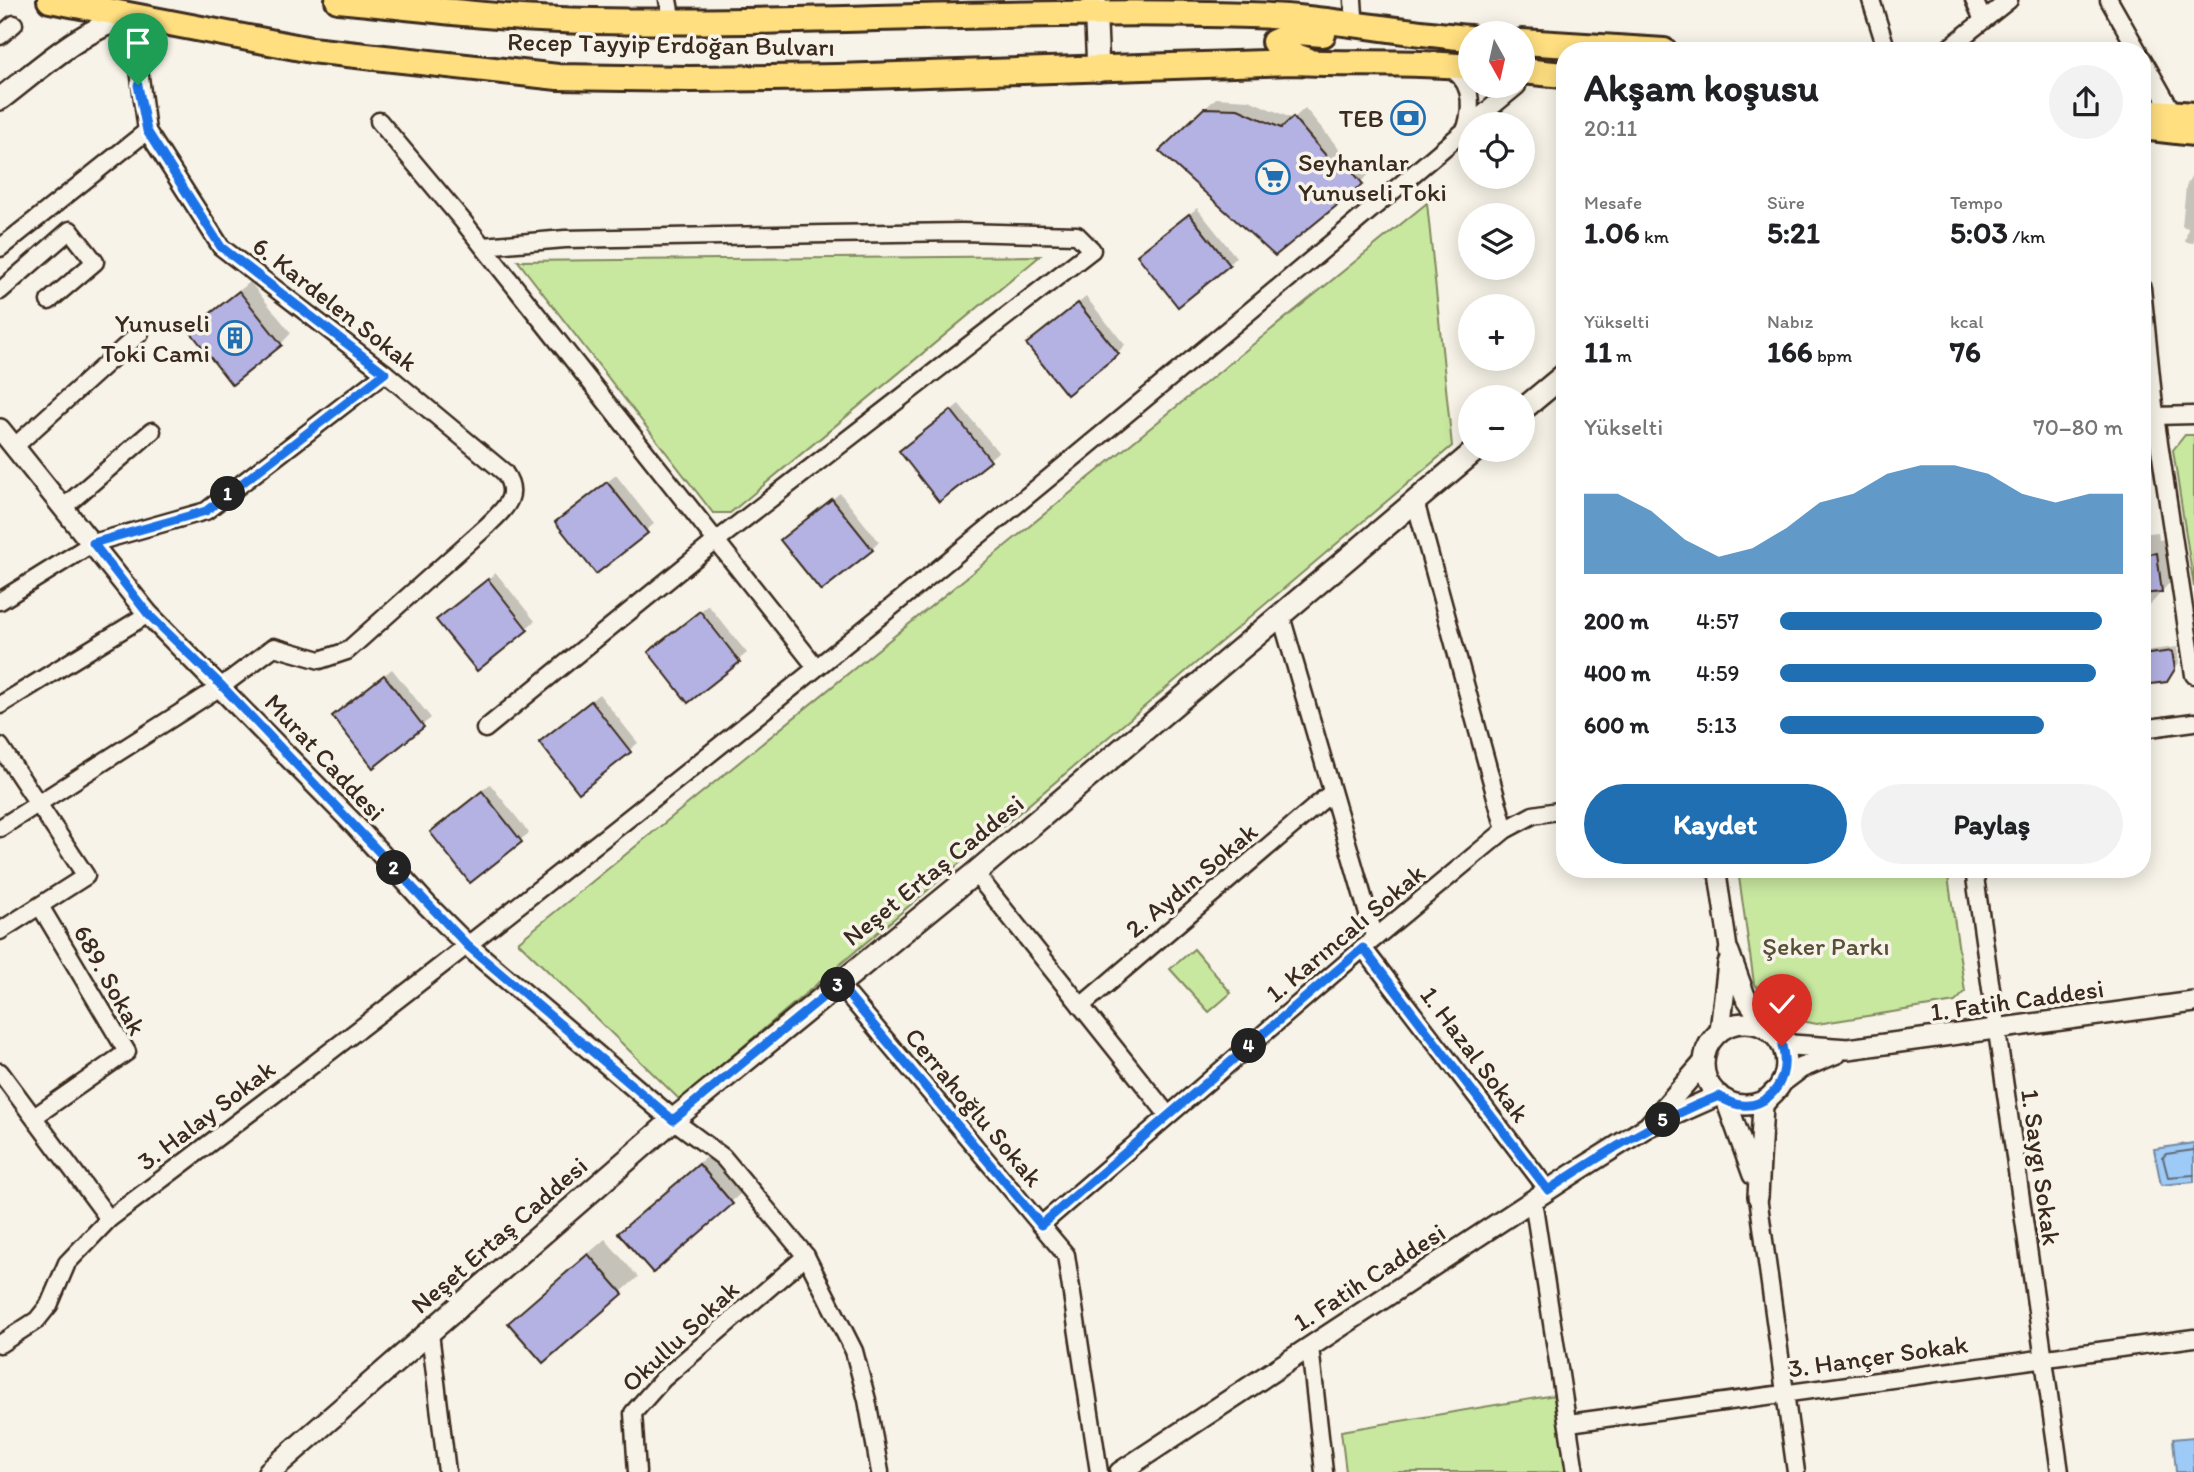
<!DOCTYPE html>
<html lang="tr">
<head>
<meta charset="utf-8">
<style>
  :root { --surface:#fff; --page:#f2f2f2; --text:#202124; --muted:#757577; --accent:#1f6fb2 }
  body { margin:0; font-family:Itim,sans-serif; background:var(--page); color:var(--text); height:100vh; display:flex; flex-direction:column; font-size:26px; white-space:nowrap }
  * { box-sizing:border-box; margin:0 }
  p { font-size:23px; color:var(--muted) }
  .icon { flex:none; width:38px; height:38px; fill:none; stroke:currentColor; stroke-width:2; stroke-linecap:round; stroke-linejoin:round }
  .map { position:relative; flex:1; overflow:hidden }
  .sheet { position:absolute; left:1556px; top:42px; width:595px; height:836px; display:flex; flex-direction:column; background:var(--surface); border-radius:28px; box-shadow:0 4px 18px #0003 }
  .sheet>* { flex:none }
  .needle { width:46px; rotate:172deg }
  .tools { position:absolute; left:1458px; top:21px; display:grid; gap:14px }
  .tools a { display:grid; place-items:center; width:77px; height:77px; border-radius:50%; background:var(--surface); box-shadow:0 4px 18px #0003; font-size:35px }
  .pin { position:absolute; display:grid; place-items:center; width:60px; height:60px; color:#fff; margin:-72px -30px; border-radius:50% 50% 50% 0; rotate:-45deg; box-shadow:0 0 7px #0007 }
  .pin .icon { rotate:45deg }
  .km { position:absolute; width:35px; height:35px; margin:-18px; border-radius:50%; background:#222; color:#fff; font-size:19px; line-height:35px; text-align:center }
  .round { display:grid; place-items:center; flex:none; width:74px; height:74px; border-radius:37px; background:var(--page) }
  .overview { display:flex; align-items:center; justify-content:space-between; height:119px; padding:0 28px }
  h1 { font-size:38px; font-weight:800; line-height:52px }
  .figures { display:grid; grid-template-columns:repeat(3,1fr); gap:10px; height:119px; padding:7px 28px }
  .figures div { display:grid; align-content:center }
  .figures b { font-size:30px; font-weight:800 }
  .figures small { font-size:19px; font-weight:400 }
  .figures p { font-size:19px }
  .chart { height:196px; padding:14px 28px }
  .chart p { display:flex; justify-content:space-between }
  .chart svg { width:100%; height:126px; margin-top:7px; fill:var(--accent); opacity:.7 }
  .button { display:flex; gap:14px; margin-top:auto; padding:14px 28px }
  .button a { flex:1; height:80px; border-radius:42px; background:var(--accent); color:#fff; font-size:28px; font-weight:800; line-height:80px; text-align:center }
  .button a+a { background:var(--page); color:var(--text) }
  ul { padding:0 28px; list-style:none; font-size:23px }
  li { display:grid; grid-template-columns:112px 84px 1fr; align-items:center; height:52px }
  li i { height:18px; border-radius:9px; background:var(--accent) }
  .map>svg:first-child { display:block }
  .green { fill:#c8e8a0; stroke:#82895f; stroke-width:2 }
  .water { fill:#9dcaf7; stroke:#768aa0; stroke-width:2 }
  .shadow { fill:#0003 }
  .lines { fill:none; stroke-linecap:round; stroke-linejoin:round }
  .shore { stroke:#626a75; stroke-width:2 }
  .building { fill:#b3b2e3; stroke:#3b2a1e; stroke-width:2 }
  .minor-casing { stroke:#3b2a1e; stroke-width:21 }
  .tertiary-casing { stroke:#3b2a1e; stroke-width:24 }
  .secondary-casing { stroke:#3b2a1e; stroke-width:26 }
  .primary-casing { stroke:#3b2a1e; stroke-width:30 }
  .minor { stroke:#f7f3e8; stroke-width:16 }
  .tertiary { stroke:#f7f3e8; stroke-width:19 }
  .secondary { stroke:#f7f3e8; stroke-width:21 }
  .primary { stroke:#ffdf80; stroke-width:24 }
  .route-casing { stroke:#fff; stroke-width:14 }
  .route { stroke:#1a73e8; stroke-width:9 }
  .labels { text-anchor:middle; stroke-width:7; stroke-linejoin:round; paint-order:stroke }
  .street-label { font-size:26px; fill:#3b2a1e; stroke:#f7f3e8 }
  .poi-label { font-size:26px; fill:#3b2a1e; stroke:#f7f3e8; text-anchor:end }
  .park-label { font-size:26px; fill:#575038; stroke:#f7f3e8 }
</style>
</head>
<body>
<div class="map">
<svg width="2194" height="1472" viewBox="0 0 2194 1472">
  <rect width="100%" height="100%" fill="#f7f3e8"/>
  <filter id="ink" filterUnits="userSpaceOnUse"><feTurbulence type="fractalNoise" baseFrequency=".0143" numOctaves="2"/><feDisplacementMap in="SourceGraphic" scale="14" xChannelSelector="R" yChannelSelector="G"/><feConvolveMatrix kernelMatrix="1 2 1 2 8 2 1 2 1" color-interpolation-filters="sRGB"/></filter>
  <g filter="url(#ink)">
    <!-- green -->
    <g class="green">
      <path d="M 1427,203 L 1452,446 L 680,1100 L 518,942 Z"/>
      <path d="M 1040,256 L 730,513 L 713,513 L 518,261 Z"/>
      <path d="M 2185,435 L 2194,435 L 2194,587 L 2173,450 Z"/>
      <path d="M 1738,870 L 1947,870 L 1965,992 L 1955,1002 L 1817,1024 L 1791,1019 L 1769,1003 L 1754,983 Z"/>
      <path d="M 1194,949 L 1231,993 L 1209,1012 L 1170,969 Z"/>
      <path d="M 1555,1395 L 1568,1472 L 1346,1472 L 1341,1431 Z"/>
    </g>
    <!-- water -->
    <g class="water">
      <path d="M 2194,1143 L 2194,1182 L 2161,1185 L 2154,1149 Z"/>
      <path d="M 2193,1437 L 2194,1472 L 2176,1472 L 2173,1439 Z"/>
    </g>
    <!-- shadow -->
    <g class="shadow">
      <path d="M 1216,98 L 1249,100 L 1293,119 L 1305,108 L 1350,162 L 1359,157 L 1372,172 L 1275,254 L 1162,151 Z"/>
      <path d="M 2194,171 L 2194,243 L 2185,242 L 2188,228 L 2182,226 L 2186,186 Z"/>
      <path d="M 1197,208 L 1236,257 L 1229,264 L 1147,248 Z"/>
      <path d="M 250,282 L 291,333 L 281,344 L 191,331 Z"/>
      <path d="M 1086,297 L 1125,345 L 1117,353 L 1036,337 Z"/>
      <path d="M 2152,402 L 2156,438 L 2142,455 L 2142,403 Z"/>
      <path d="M 959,404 L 998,452 L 940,500 L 909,444 Z"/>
      <path d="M 616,475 L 654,524 L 596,571 L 565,515 Z"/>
      <path d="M 840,493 L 879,542 L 872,549 L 790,533 Z"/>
      <path d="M 2158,532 L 2159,540 L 2172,538 L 2177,574 L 2151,604 L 2142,605 L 2142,534 Z"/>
      <path d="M 496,573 L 535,621 L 477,668 L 446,612 Z"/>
      <path d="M 708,605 L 747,653 L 689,700 L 650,652 Z"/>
      <path d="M 2177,647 L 2179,663 L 2171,675 L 2166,680 L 2142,683 L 2142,651 Z"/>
      <path d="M 392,669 L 431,718 L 373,765 L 342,709 Z"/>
      <path d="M 599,694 L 638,743 L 580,790 L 541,742 Z"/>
      <path d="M 490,784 L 529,833 L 470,880 L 432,832 Z"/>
      <path d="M 715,1149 L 748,1187 L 653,1271 L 636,1218 Z"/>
      <path d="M 605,1239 L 638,1277 L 543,1361 L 526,1308 Z"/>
    </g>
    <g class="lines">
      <!-- shore -->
      <path class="shore" d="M 2194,1150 L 2166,1154 L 2163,1158 L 2168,1177 L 2194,1175"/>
    </g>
    <!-- building -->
    <g class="building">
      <path d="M 1204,108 L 1238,109 L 1281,128 L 1293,117 L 1339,171 L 1348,166 L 1363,184 L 1275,256 L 1159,151 Z"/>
      <path d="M 1189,214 L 1230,265 L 1178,307 L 1137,255 Z"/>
      <path d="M 239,291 L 282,345 L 232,385 L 189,330 Z"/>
      <path d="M 1078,303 L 1119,354 L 1067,395 L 1026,344 Z"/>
      <path d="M 951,410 L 991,461 L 939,502 L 899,451 Z"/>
      <path d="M 607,482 L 648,533 L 596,574 L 555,522 Z"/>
      <path d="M 832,499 L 873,550 L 821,591 L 780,540 Z"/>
      <path d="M 2157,553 L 2162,592 L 2142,594 L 2142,555 Z"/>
      <path d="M 488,579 L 528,630 L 477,671 L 436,620 Z"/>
      <path d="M 700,611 L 740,662 L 688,703 L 648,652 Z"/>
      <path d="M 2172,651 L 2175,669 L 2167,682 L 2142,685 L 2142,655 Z"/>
      <path d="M 384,675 L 424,727 L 373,768 L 332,716 Z"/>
      <path d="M 591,701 L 631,752 L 579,793 L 539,742 Z"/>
      <path d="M 482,791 L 522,842 L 470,883 L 430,832 Z"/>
      <path d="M 699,1164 L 733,1204 L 653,1273 L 618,1233 Z"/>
      <path d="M 588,1254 L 623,1294 L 543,1363 L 508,1323 Z"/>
    </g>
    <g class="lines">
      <!-- minor casing -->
      <g class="minor-casing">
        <g id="minor">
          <path d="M 668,0 L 672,22"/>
          <path d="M 1353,0 L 1354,15"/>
          <path d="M 1871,0 L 1887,51"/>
          <path d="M 1974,0 L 1983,20"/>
          <path d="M 2109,0 L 2138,51"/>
          <path d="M 0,36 L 14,24"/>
          <path d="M 1945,51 L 2009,0"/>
          <path d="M 2142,58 L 2173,113"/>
          <path d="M 1447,67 C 1473,79 1473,105 1466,129"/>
          <path d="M 379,121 L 462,220 L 816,667"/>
          <path d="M 1471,124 L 1517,86"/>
          <path d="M 483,246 L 565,239 L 826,234 L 962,232 L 1077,235 L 1092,250 L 716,541 L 485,729"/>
          <path d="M 0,248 L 147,131"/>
          <path d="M 2142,288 L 2155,416 L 2194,675"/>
          <path d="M 0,291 L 70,230 L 95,262 L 49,301"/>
          <path d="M 2155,416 L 2194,415"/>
          <path d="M 14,447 L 140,333"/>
          <path d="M 1415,501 L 1505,830"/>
          <path d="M 64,507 L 152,431"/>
          <path d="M 0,601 L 93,543 L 206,511 L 385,373"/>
          <path d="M 1281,616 L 1375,938"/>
          <path d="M 0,705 L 148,614"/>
          <path d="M 2142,729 L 2194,722"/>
          <path d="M 0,746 L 86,876 L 0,931"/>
          <path d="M 0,828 L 222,686 L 274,647 L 320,660 L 347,651 L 487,526 C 505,508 521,496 504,472 L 385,373 L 221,247 L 147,131 L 132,15"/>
          <path d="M 1717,870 L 1729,952"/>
          <path d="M 1974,870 L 2060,1472"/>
          <path d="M 975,873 L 1168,1115"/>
          <path d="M 1363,948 L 1548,1190"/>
          <path d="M 839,984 L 1066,1255 L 1099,1472"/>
          <path d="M 1081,1006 L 1332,792"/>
          <path d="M 0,1072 L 109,1219"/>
          <path d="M 34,1117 L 127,1052 L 40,906"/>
          <path d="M 673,1120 L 723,1157 L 806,1256 L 854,1351 L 867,1400 L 880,1472"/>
          <path d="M 1758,1197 L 1796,1472"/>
          <path d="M 1533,1200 L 1575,1472"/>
          <path d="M 1041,1225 L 1375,938 L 1505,830 L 1533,815 L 1564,810"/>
          <path d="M 430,1333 L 447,1472"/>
          <path d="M 0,1344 L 37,1320 L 49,1305 L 67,1263 L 109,1219 C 575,871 1026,502 1470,126"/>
          <path d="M 1310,1347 L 1324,1472"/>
          <path d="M 1569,1423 L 2194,1338"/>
          <path d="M 637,1472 L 633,1413 L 663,1379 L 806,1256"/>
        </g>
      </g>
      <!-- tertiary casing -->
      <g class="tertiary-casing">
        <g id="tertiary">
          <path d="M 0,429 L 148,614 L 353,823 L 427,905 L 468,946 L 673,1120"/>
          <path d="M 1729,952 L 1745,996 L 1767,1028"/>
          <circle cx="1745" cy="1064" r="41"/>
          <path d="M 1720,1031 L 1728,963"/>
          <path d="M 1774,1035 L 1792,1045 L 1848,1049 L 2194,1002"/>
          <path d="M 1781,1083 L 1801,1068 L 1837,1053"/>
          <path d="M 1726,1100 L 1753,1175"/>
          <path d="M 1650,1124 L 1704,1062"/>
          <path d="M 1758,1197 L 1763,1105 L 1773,1093"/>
          <path d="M 1120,1472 L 1571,1175 L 1647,1127 L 1719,1095"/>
        </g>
      </g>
      <!-- secondary casing -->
      <g class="secondary-casing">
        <g id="secondary">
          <path d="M 1095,0 L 1098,71"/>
          <path d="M 0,99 C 41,68 80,30 130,16"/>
          <path d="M 1522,410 L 1564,375"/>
          <path d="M 269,1472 L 673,1120 L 975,873 L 1476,450"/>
        </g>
      </g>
      <!-- primary casing -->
      <g class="primary-casing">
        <g id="primary">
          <path d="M 50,0 L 311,50 L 558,77 L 690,79 L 837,77 L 1293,62 C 1352,65 1411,61 1470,67"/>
          <path d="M 338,0 C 423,8 508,20 593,21 C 812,25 1031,8 1249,15 C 1323,17 1396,32 1470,38"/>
          <path d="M 1522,42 L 1664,51"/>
          <path d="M 1307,60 L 1282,51 L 1274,42 L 1298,32 L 1323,34"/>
          <path d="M 1522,71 L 1564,75"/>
          <path d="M 2142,111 L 2194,115"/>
          <path d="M 2142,127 L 2194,133"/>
        </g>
      </g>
      <!-- minor -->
      <use href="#minor" class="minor"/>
      <!-- tertiary -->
      <use href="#tertiary" class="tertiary"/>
      <!-- secondary -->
      <use href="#secondary" class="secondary"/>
      <!-- primary -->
      <use href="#primary" class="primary"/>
    </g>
  </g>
  <g class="lines" filter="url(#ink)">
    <!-- route casing -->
    <g class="route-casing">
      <path id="route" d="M 138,85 L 147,131 L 221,247 L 385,373 L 206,511 L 93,543 L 148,614 L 222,686 L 468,946 L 673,1120 L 839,984 L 1041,1225 L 1363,948 L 1548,1190 C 1603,1154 1658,1119 1719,1096 C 1756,1123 1794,1087 1782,1046"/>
    </g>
    <!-- route -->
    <use href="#route" class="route"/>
  </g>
  <!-- icons -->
  <defs>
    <g id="bank-ring" transform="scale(1.75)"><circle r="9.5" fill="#f7f3e8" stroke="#1f6fb2" stroke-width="1.5"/><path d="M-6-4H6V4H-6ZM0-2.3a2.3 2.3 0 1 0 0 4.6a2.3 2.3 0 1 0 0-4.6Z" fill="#1f6fb2"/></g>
    <g id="supermarket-ring" transform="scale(1.75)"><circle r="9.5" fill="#f7f3e8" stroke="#1f6fb2" stroke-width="1.5"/><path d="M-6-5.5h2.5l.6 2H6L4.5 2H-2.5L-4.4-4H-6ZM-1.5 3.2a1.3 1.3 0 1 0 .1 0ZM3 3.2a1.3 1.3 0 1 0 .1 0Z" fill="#1f6fb2"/></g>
    <g id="building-ring" transform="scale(1.75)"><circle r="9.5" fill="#f7f3e8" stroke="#1f6fb2" stroke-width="1.5"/><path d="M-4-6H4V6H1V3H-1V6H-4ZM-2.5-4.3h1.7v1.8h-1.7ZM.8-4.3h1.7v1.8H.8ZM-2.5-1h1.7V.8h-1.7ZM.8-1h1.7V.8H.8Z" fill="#1f6fb2"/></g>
  </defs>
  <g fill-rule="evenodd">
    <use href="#bank-ring" x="1408" y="118"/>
    <use href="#supermarket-ring" x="1273" y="177"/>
    <use href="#building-ring" x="235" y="338"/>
  </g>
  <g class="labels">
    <!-- street labels -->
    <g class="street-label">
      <text transform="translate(671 44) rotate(1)" y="9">Recep Tayyip Erdoğan Bulvarı</text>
      <text transform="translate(335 304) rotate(38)" y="9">6. Kardelen Sokak</text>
      <text transform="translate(325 757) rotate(47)" y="9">Murat Caddesi</text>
      <text transform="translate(933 870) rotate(-39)" y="9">Neşet Ertaş Caddesi</text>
      <text transform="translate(1191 880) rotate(-40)" y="9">2. Aydın Sokak</text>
      <text transform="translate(1345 933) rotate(-40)" y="9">1. Karıncalı Sokak</text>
      <text transform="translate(110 980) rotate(61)" y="9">689. Sokak</text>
      <text transform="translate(2017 1000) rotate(-8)" y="9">1. Fatih Caddesi</text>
      <text transform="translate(1475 1054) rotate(53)" y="9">1. Hazal Sokak</text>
      <text transform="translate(974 1107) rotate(50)" y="9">Cerrahoğlu Sokak</text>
      <text transform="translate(206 1115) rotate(-37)" y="9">3. Halay Sokak</text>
      <text transform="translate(2041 1167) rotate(82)" y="9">1. Saygı Sokak</text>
      <text transform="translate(499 1235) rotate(-41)" y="9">Neşet Ertaş Caddesi</text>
      <text transform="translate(1369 1277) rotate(-33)" y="9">1. Fatih Caddesi</text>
      <text transform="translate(680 1336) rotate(-43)" y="9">Okullu Sokak</text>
      <text transform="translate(1878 1356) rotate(-8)" y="9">3. Hançer Sokak</text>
    </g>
    <!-- poi labels -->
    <g class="poi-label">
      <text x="1384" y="127">TEB</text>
      <text x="1298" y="171" text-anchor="start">Seyhanlar<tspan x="1298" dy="30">Yunuseli Toki</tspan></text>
      <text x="210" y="332">Yunuseli<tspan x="210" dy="30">Toki Cami</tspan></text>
    </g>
    <!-- park labels -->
    <g class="park-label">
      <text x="1826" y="955">Şeker Parkı</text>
    </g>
  </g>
</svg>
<div class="tools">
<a><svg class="needle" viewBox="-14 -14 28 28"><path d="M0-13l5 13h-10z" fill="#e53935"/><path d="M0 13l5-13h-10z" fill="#757577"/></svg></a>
<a><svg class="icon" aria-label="locate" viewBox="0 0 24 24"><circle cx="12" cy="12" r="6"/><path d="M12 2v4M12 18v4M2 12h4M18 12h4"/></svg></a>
<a><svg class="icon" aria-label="layers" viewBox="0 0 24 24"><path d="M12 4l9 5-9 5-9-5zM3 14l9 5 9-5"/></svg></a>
<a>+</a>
<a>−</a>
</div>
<div class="pin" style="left:138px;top:85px;background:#1e9e55"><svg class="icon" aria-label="arrive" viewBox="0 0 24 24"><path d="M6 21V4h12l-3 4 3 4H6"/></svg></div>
<div class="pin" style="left:1782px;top:1046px;background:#d93025"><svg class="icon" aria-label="check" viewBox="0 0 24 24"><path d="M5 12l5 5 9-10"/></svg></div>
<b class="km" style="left:228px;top:494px">1</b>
<b class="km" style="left:394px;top:868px">2</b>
<b class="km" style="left:838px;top:985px">3</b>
<b class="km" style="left:1249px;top:1046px">4</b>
<b class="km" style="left:1663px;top:1120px">5</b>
<section class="sheet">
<div class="overview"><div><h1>Akşam koşusu</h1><p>20:11</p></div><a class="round"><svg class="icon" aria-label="share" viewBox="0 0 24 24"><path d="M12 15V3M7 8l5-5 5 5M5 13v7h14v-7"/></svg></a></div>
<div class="figures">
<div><p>Mesafe</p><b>1.06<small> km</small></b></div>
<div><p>Süre</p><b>5:21</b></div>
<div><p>Tempo</p><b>5:03<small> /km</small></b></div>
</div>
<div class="figures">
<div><p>Yükselti</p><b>11<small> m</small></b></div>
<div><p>Nabız</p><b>166<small> bpm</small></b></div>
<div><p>kcal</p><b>76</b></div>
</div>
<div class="chart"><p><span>Yükselti</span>70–80 m</p>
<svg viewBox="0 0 160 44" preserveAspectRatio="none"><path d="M0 44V16L10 16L20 22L30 32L40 38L50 35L60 28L70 19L80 16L90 9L100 6L110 6L120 9L130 16L140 19L150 16L160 16V44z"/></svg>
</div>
<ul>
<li><b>200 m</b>4:57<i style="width:94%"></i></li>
<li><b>400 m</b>4:59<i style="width:92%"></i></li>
<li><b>600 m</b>5:13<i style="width:77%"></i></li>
</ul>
<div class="button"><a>Kaydet</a><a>Paylaş</a></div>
</section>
</div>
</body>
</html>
